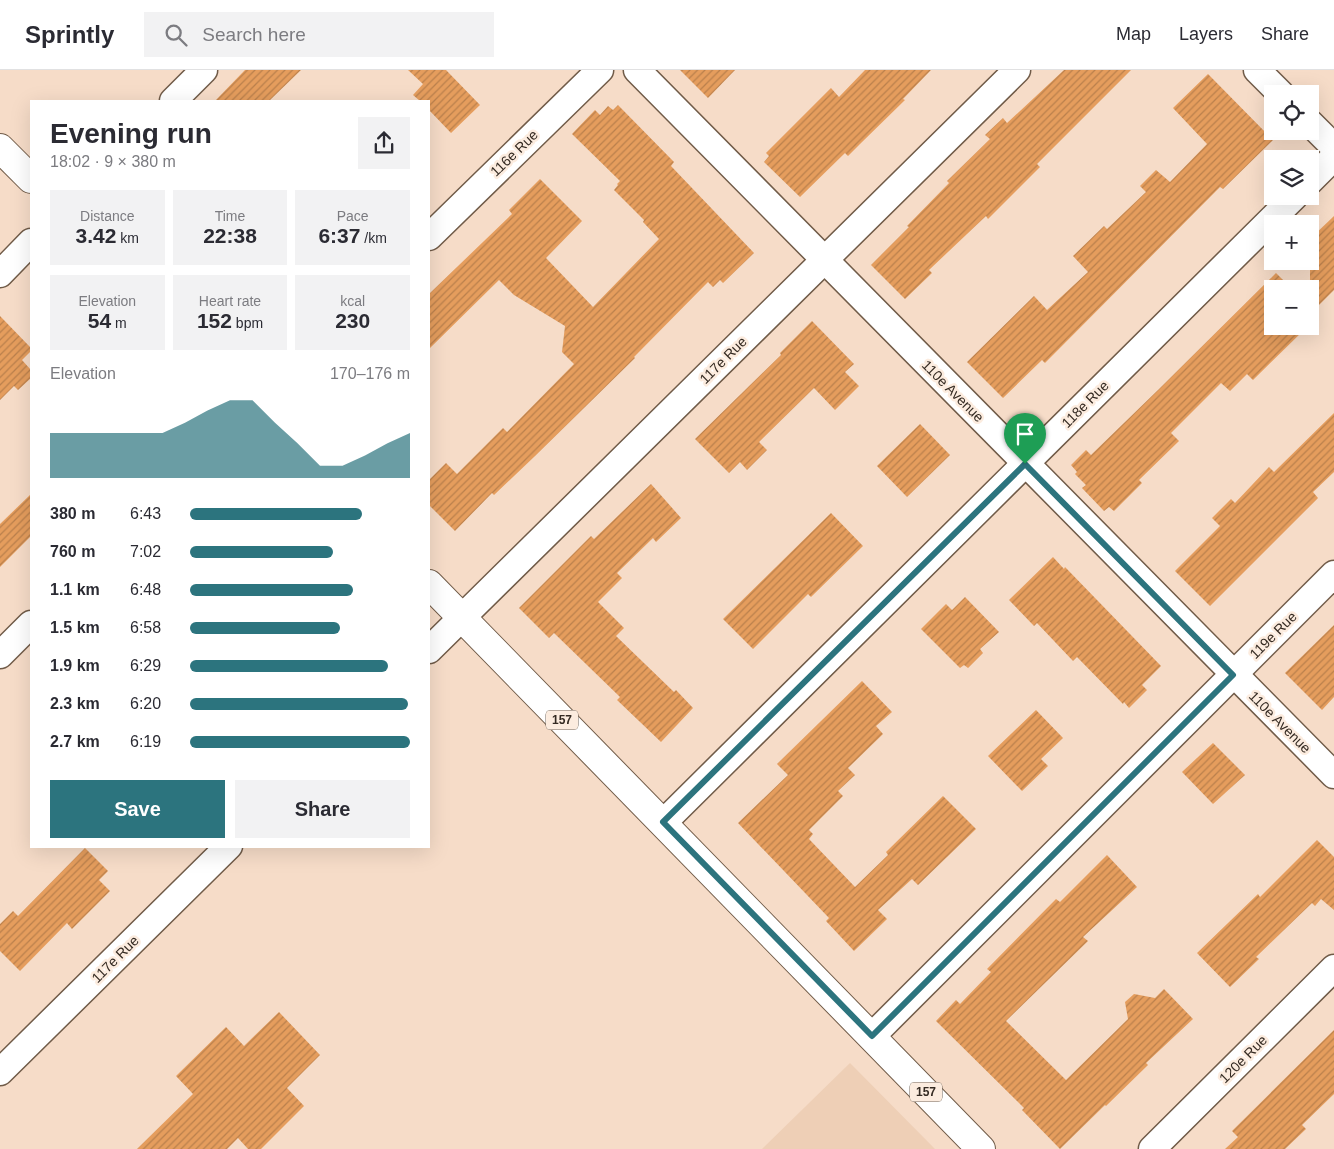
<!DOCTYPE html>
<html lang="en">
<head>
<meta charset="utf-8">
<style>
  :root { --surface:#fff; --page:#f2f2f3; --text:#2b2b33; --muted:#7c7c81; --line:#e1e1e2; --accent:#2c747e }
  body { margin:0; font-family:Helvetica,sans-serif; background:var(--page); color:var(--text); height:100vh; display:flex; flex-direction:column; font-size:19px; white-space:nowrap }
  * { box-sizing:border-box; margin:0 }
  p { font-size:16px; color:var(--muted) }
  .icon { flex:none; width:28px; height:28px; fill:none; stroke:currentColor; stroke-width:2; stroke-linecap:round; stroke-linejoin:round }
  .map { position:relative; flex:1; overflow:hidden }
  .panel { position:absolute; left:30px; top:30px; width:400px; height:748px; display:flex; flex-direction:column; background:var(--surface); border-radius:0px; box-shadow:0 5px 20px #0002 }
  .panel>* { flex:none }
  .tools { position:absolute; left:1264px; top:15px; display:grid; gap:10px }
  .tools a { display:grid; place-items:center; width:55px; height:55px; border-radius:0px; background:var(--surface); box-shadow:0 5px 20px #0002; font-size:25px }
  .pin { position:absolute; display:grid; place-items:center; width:42px; height:42px; color:#fff; margin:-51px -21px; border-radius:50% 50% 50% 0; rotate:-45deg; box-shadow:0 0 5px #0007 }
  .pin .icon { rotate:45deg }
  .round { display:grid; place-items:center; flex:none; width:52px; height:52px; border-radius:0px; background:var(--page) }
  .headline { display:flex; align-items:center; justify-content:space-between; height:85px; padding:0 20px }
  h1 { font-size:28px; font-weight:700; line-height:38px }
  .stats { display:grid; grid-template-columns:repeat(3,1fr); gap:8px; height:85px; padding:5px 20px }
  .stats div { display:grid; align-content:center; border-radius:0px; background:var(--page); text-align:center }
  .stats b { font-size:21px; font-weight:700 }
  .stats small { font-size:14px; font-weight:400 }
  .stats p { font-size:14px }
  .chart { height:140px; padding:10px 20px }
  .chart p { display:flex; justify-content:space-between }
  .chart svg { width:100%; height:90px; margin-top:5px; fill:var(--accent); opacity:.7 }
  .action { display:flex; gap:10px; margin-top:auto; padding:10px 20px }
  .action a { flex:1; height:58px; border-radius:0px; background:var(--accent); color:#fff; font-size:20px; font-weight:700; line-height:58px; text-align:center }
  .action a+a { background:var(--page); color:var(--text) }
  ul { padding:0 20px; list-style:none; font-size:16px }
  li { display:grid; grid-template-columns:80px 60px 1fr; align-items:center; height:38px }
  li i { height:12px; border-radius:6px; background:var(--accent) }
  header { display:flex; align-items:center; gap:30px; box-sizing:border-box; height:70px; padding:0 25px; background:var(--surface); border-bottom:1px solid var(--line) }
  header strong { font-size:24px }
  nav { display:flex; gap:28px; margin-inline-start:auto; font-size:18px }
  .search { width:350px; height:45px; background:var(--page); display:flex; align-items:center; gap:12px; box-sizing:border-box; padding:0 18px; border-radius:0px; color:var(--muted); font-size:19px }
  .map>svg:first-child { display:block }
  .built { fill:#eecfb6 }
  .building { fill:url(#building-hatch) }
  .lines { fill:none; stroke-linecap:round; stroke-linejoin:round }
  .street-casing { stroke:#705b48; stroke-width:29 }
  .primary-casing { stroke:#705b48; stroke-width:30 }
  .street { stroke:#fff; stroke-width:26 }
  .primary { stroke:#fff; stroke-width:28 }
  .route-casing { stroke:#fff; stroke-width:10 }
  .route { stroke:#2c747e; stroke-width:6 }
  .labels { text-anchor:middle; stroke-width:5; stroke-linejoin:round; paint-order:stroke }
  .shield { fill:#fcecdf; stroke:#70645b; stroke-width:1 }
  .shield-label { font-size:12px; font-weight:bold; fill:#342a22 }
  .street-label { font-size:14px; fill:#342a22; stroke:#fcecdf }
</style>
</head>
<body>
<header>
<strong>Sprintly</strong>
<div class="search"><svg class="icon" aria-label="search" viewBox="0 0 24 24"><circle cx="10" cy="10" r="6"/><path d="M15 15l6 6"/></svg>Search here</div>
<nav><a>Map</a><a>Layers</a><a>Share</a></nav>
</header>
<div class="map">
<svg width="1334" height="1079" viewBox="0 0 1334 1079">
  <defs>
    <pattern id="building-hatch" width="6" height="6" patternUnits="userSpaceOnUse" patternTransform="scale(1.25)"><rect width="6" height="6" fill="#e59d5d"/><path d="M-1 1l2-2M0 6l6-6M5 7l2-2" fill="none" stroke="#ba804c"/></pattern>
  </defs>
  <rect width="100%" height="100%" fill="#f6dcc8"/>
  <!-- built -->
  <path class="built" d="M 850,993 L 935,1079 L 762,1079 Z"/>
  <!-- building -->
  <g class="building">
    <path d="M 245,0 L 301,0 L 269,31 L 215,31 Z"/>
    <path d="M 408,0 L 446,0 L 480,35 L 451,63 L 429,40 L 429,31 L 420,31 L 413,25 L 423,14 Z"/>
    <path d="M 680,0 L 735,0 L 708,28 Z"/>
    <path d="M 865,0 L 931,0 L 903,29 L 905,30 L 860,74 L 848,86 L 845,83 L 800,127 L 764,92 L 769,86 L 766,83 L 831,18 L 839,27 Z"/>
    <path d="M 1064,0 L 1131,0 L 1037,94 L 1040,97 L 988,149 L 986,146 L 929,200 L 932,203 L 905,229 L 871,195 L 909,157 L 907,156 L 949,113 L 947,111 L 990,69 L 985,65 L 1003,48 L 1007,53 Z"/>
    <path d="M 1208,4 L 1273,70 L 1223,119 L 1220,117 L 1045,293 L 1042,290 L 1003,328 L 967,292 L 1034,226 L 1047,240 L 1088,202 L 1073,186 L 1104,156 L 1107,159 L 1146,122 L 1140,116 L 1156,100 L 1170,112 L 1207,74 L 1173,38 Z"/>
    <path d="M 618,35 L 674,92 L 671,96 L 754,183 L 723,213 L 720,210 L 713,217 L 708,212 L 634,287 L 635,288 L 535,386 L 494,425 L 492,423 L 455,461 L 429,435 L 429,410 L 446,393 L 457,404 L 503,358 L 507,362 L 574,294 L 562,282 L 565,256 L 514,225 L 499,210 L 429,279 L 429,224 L 512,144 L 509,140 L 540,109 L 582,151 L 546,188 L 593,237 L 659,169 L 643,152 L 644,150 L 614,120 L 618,115 L 617,114 L 620,111 L 572,64 L 595,40 L 600,45 L 608,36 L 613,40 Z"/>
    <path d="M 1334,146 L 1334,220 L 1310,244 L 1310,169 Z"/>
    <path d="M 1276,203 L 1292,219 L 1272,219 L 1272,256 L 1300,256 L 1304,260 L 1253,310 L 1247,304 L 1230,321 L 1221,313 L 1171,363 L 1179,371 L 1139,410 L 1142,413 L 1114,441 L 1109,437 L 1104,441 L 1082,418 L 1086,415 L 1075,404 L 1077,402 L 1071,395 L 1086,380 L 1091,385 L 1158,320 Z"/>
    <path d="M 0,246 L 31,278 L 31,281 L 22,290 L 31,300 L 31,308 L 18,320 L 14,316 L 0,330 Z"/>
    <path d="M 812,251 L 854,294 L 845,302 L 859,316 L 835,340 L 814,318 L 759,372 L 767,380 L 747,400 L 740,392 L 729,403 L 695,369 L 781,285 L 780,283 Z"/>
    <path d="M 1334,343 L 1334,402 L 1313,422 L 1318,428 L 1210,536 L 1175,501 L 1220,456 L 1212,448 L 1231,429 L 1235,433 L 1269,397 L 1274,402 Z"/>
    <path d="M 920,354 L 950,385 L 907,427 L 877,396 Z"/>
    <path d="M 651,414 L 681,448 L 656,472 L 653,468 L 617,503 L 622,508 L 598,532 L 624,558 L 616,566 L 674,622 L 676,620 L 693,638 L 661,672 L 617,630 L 620,627 L 554,563 L 549,568 L 519,538 L 591,466 L 594,469 Z"/>
    <path d="M 31,424 L 31,466 L 0,497 L 0,454 Z"/>
    <path d="M 831,443 L 863,476 L 811,527 L 808,524 L 753,579 L 723,549 Z"/>
    <path d="M 1053,487 L 1064,499 L 1065,497 L 1161,596 L 1142,615 L 1147,620 L 1129,638 L 1124,632 L 1123,634 L 1077,587 L 1073,591 L 1037,553 L 1034,556 L 1009,530 Z"/>
    <path d="M 965,527 L 999,562 L 980,579 L 983,583 L 968,598 L 964,595 L 960,598 L 921,559 L 946,534 L 952,540 Z"/>
    <path d="M 1334,555 L 1334,627 L 1322,640 L 1285,603 Z"/>
    <path d="M 862,611 L 892,642 L 876,656 L 883,664 L 848,698 L 855,705 L 838,721 L 843,726 L 809,760 L 813,764 L 809,769 L 855,817 L 888,785 L 886,782 L 943,726 L 976,759 L 918,815 L 912,809 L 878,840 L 887,849 L 854,881 L 826,851 L 829,848 L 738,753 L 788,705 L 777,694 Z"/>
    <path d="M 1036,640 L 1063,668 L 1041,689 L 1048,696 L 1022,721 L 988,686 Z"/>
    <path d="M 1213,673 L 1245,705 L 1213,734 L 1182,702 Z"/>
    <path d="M 1317,770 L 1334,787 L 1334,840 L 1321,829 L 1315,836 L 1312,833 L 1256,887 L 1259,889 L 1230,917 L 1197,883 L 1258,824 L 1260,827 Z"/>
    <path d="M 85,778 L 108,801 L 99,810 L 110,821 L 72,859 L 67,853 L 20,901 L 0,881 L 0,854 L 13,841 L 18,846 Z"/>
    <path d="M 1107,785 L 1137,817 L 1083,867 L 1088,871 L 1006,951 L 1066,1010 L 1128,949 L 1125,932 L 1134,924 L 1155,928 L 1164,919 L 1193,949 L 1146,993 L 1148,995 L 1106,1036 L 1105,1035 L 1060,1079 L 1022,1040 L 1024,1038 L 936,951 L 956,930 L 960,934 L 991,902 L 987,899 L 1056,829 L 1060,832 Z"/>
    <path d="M 279,942 L 320,985 L 287,1018 L 304,1036 L 261,1079 L 248,1079 L 238,1068 L 227,1079 L 137,1079 L 193,1024 L 176,1006 L 226,957 L 244,976 Z"/>
    <path d="M 1334,960 L 1334,1024 L 1302,1055 L 1306,1059 L 1285,1079 L 1225,1079 L 1238,1067 L 1232,1061 Z"/>
  </g>
  <g class="lines">
    <!-- street casing -->
    <g class="street-casing">
      <g id="street">
        <path d="M 637,0 L 1334,705"/>
        <path d="M 1257,0 L 1281,24"/>
        <path d="M 173,31 L 204,0"/>
        <path d="M 1310,53 L 1334,77"/>
        <path d="M 1310,111 L 1334,87"/>
        <path d="M 429,167 L 600,0"/>
        <path d="M 0,204 L 31,172"/>
        <path d="M 429,580 L 1017,0"/>
        <path d="M 0,585 L 31,554"/>
        <path d="M 663,753 L 1295,126"/>
        <path d="M 872,966 L 1334,504"/>
        <path d="M 0,1002 L 229,776"/>
        <path d="M 1152,1079 L 1334,898"/>
      </g>
    </g>
    <!-- primary casing -->
    <g class="primary-casing">
      <g id="primary">
        <path d="M 0,78 L 31,109"/>
        <path d="M 429,514 L 981,1079"/>
      </g>
    </g>
    <!-- street -->
    <use href="#street" class="street"/>
    <!-- primary -->
    <use href="#primary" class="primary"/>
  </g>
  <g class="lines">
    <!-- route casing -->
    <g class="route-casing">
      <path id="route" d="M 1025,394 L 1233,605 L 872,966 L 663,752 Z"/>
    </g>
    <!-- route -->
    <use href="#route" class="route"/>
  </g>
  <g class="labels">
    <!-- shield labels -->
    <g class="shield">
      <rect x="546" y="640.5" width="32" height="19" rx="4"/>
      <rect x="910" y="1012.5" width="32" height="19" rx="4"/>
    </g>
    <g class="shield-label">
      <text x="562" y="654">157</text>
      <text x="926" y="1026">157</text>
    </g>
    <!-- street labels -->
    <g class="street-label">
      <text transform="translate(514 83) rotate(-44)" y="5">116e Rue</text>
      <text transform="translate(723 290) rotate(-45)" y="5">117e Rue</text>
      <text transform="translate(953 321) rotate(45)" y="5">110e Avenue</text>
      <text transform="translate(1085 334) rotate(-45)" y="5">118e Rue</text>
      <text transform="translate(1273 565) rotate(-45)" y="5">119e Rue</text>
      <text transform="translate(1280 652) rotate(45)" y="5">110e Avenue</text>
      <text transform="translate(115 889) rotate(-45)" y="5">117e Rue</text>
      <text transform="translate(1243 989) rotate(-45)" y="5">120e Rue</text>
    </g>
  </g>
</svg>
<div class="tools">
<a><svg class="icon" aria-label="locate" viewBox="0 0 24 24"><circle cx="12" cy="12" r="6"/><path d="M12 2v4M12 18v4M2 12h4M18 12h4"/></svg></a>
<a><svg class="icon" aria-label="layers" viewBox="0 0 24 24"><path d="M12 4l9 5-9 5-9-5zM3 14l9 5 9-5"/></svg></a>
<a>+</a>
<a>−</a>
</div>
<div class="pin" style="left:1025px;top:394px;background:#1e9e55"><svg class="icon" aria-label="arrive" viewBox="0 0 24 24"><path d="M6 21V4h12l-3 4 3 4H6"/></svg></div>
<section class="panel">
<div class="headline"><div><h1>Evening run</h1><p>18:02 · 9 × 380 m</p></div><a class="round"><svg class="icon" aria-label="share" viewBox="0 0 24 24"><path d="M12 15V3M7 8l5-5 5 5M5 13v7h14v-7"/></svg></a></div>
<div class="stats">
<div><p>Distance</p><b>3.42<small> km</small></b></div>
<div><p>Time</p><b>22:38</b></div>
<div><p>Pace</p><b>6:37<small> /km</small></b></div>
</div>
<div class="stats">
<div><p>Elevation</p><b>54<small> m</small></b></div>
<div><p>Heart rate</p><b>152<small> bpm</small></b></div>
<div><p>kcal</p><b>230</b></div>
</div>
<div class="chart"><p><span>Elevation</span>170–176 m</p>
<svg viewBox="0 0 160 44" preserveAspectRatio="none"><path d="M0 44V22L10 22L20 22L30 22L40 22L50 22L60 17L70 11L80 6L90 6L100 17L110 27L120 38L130 38L140 33L150 27L160 22V44z"/></svg>
</div>
<ul>
<li><b>380 m</b>6:43<i style="width:78%"></i></li>
<li><b>760 m</b>7:02<i style="width:65%"></i></li>
<li><b>1.1 km</b>6:48<i style="width:74%"></i></li>
<li><b>1.5 km</b>6:58<i style="width:68%"></i></li>
<li><b>1.9 km</b>6:29<i style="width:90%"></i></li>
<li><b>2.3 km</b>6:20<i style="width:99%"></i></li>
<li><b>2.7 km</b>6:19<i style="width:100%"></i></li>
</ul>
<div class="action"><a>Save</a><a>Share</a></div>
</section>
</div>
</body>
</html>
